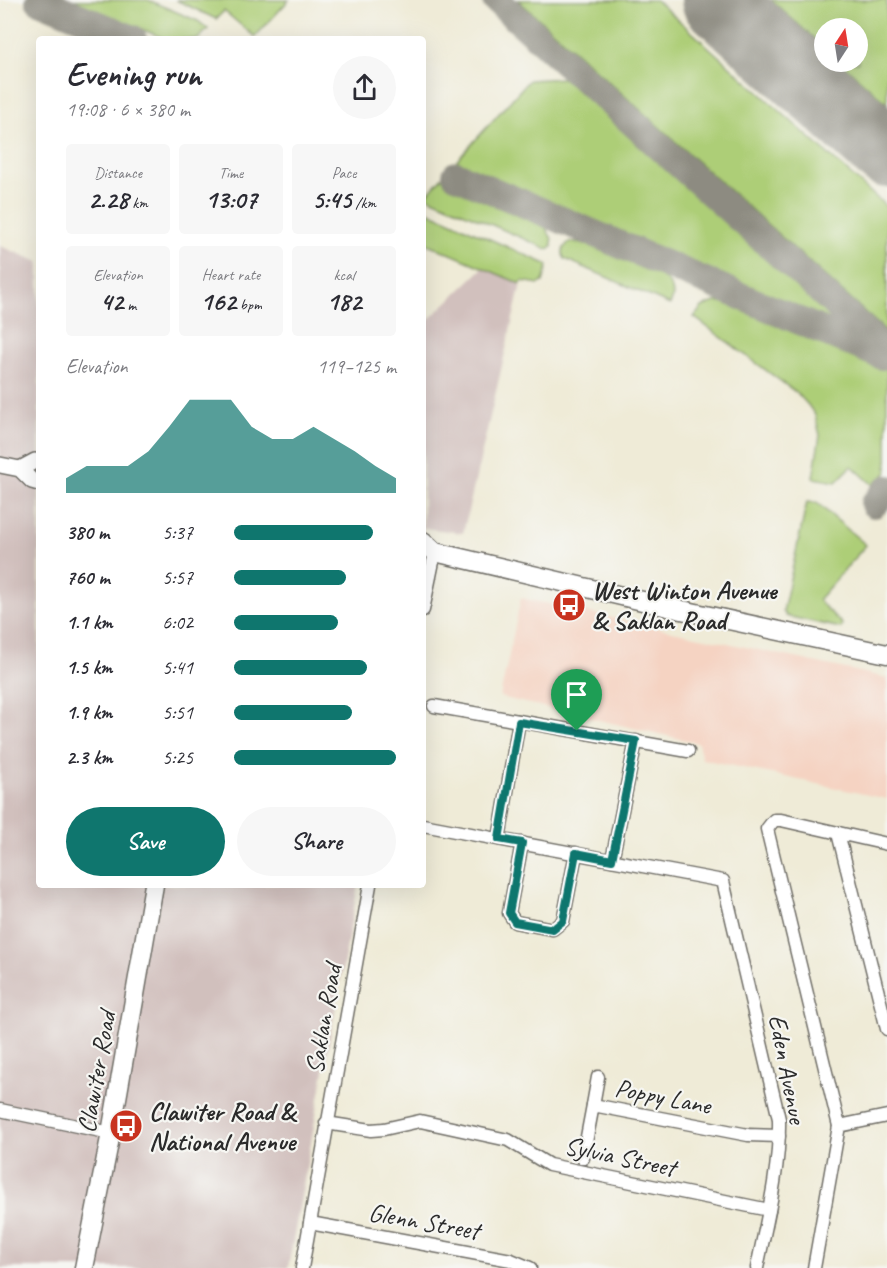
<!DOCTYPE html>
<html lang="en">
<head>
<meta charset="utf-8">
<style>
  :root { --surface:#fff; --page:#f7f7f7; --text:#2b2b33; --muted:#7c7c81; --accent:#0f766e }
  body { margin:0; font-family:Caveat,sans-serif; background:var(--page); color:var(--text); height:100vh; display:flex; flex-direction:column; font-size:22px; white-space:nowrap }
  * { box-sizing:border-box; margin:0 }
  p { font-size:20px; color:var(--muted) }
  .icon { flex:none; width:33px; height:33px; fill:none; stroke:currentColor; stroke-width:2; stroke-linecap:round; stroke-linejoin:round }
  .map { position:relative; flex:1; overflow:hidden }
  .side { position:absolute; left:36px; top:36px; width:390px; height:852px; display:flex; flex-direction:column; background:var(--surface); border-radius:6px; box-shadow:0 6px 24px #0002 }
  .side>* { flex:none }
  .needle { width:39px; rotate:12deg }
  .tools { position:absolute; left:814px; top:18px; display:grid; gap:12px }
  .tools a { display:grid; place-items:center; width:54px; height:54px; border-radius:50%; background:var(--surface); box-shadow:0 6px 24px #0002; font-size:30px }
  .pin { position:absolute; display:grid; place-items:center; width:51px; height:51px; color:#fff; margin:-62px -26px; border-radius:50% 50% 50% 0; rotate:-45deg; box-shadow:0 0 6px #0007 }
  .pin .icon { rotate:45deg }
  .round { display:grid; place-items:center; flex:none; width:63px; height:63px; border-radius:32px; background:var(--page) }
  .headline { display:flex; align-items:center; justify-content:space-between; height:102px; padding:0 30px }
  h1 { font-size:33px; font-weight:600; line-height:45px }
  .metrics { display:grid; grid-template-columns:repeat(3,1fr); gap:9px; height:102px; padding:6px 30px }
  .metrics div { display:grid; align-content:center; border-radius:6px; background:var(--page); text-align:center }
  .metrics b { font-size:26px; font-weight:600 }
  .metrics small { font-size:16px; font-weight:400 }
  .metrics p { font-size:16px }
  .chart { height:168px; padding:12px 30px }
  .chart p { display:flex; justify-content:space-between }
  .chart svg { width:100%; height:108px; margin-top:6px; fill:var(--accent); opacity:.7 }
  .button { display:flex; gap:12px; margin-top:auto; padding:12px 30px }
  .button a { flex:1; height:69px; border-radius:36px; background:var(--accent); color:#fff; font-size:24px; font-weight:600; line-height:69px; text-align:center }
  .button a+a { background:var(--page); color:var(--text) }
  ul { padding:0 30px; list-style:none; font-size:20px }
  li { display:grid; grid-template-columns:96px 72px 1fr; align-items:center; height:45px }
  li i { height:15px; border-radius:8px; background:var(--accent) }
  .map>svg:first-child { display:block }
  .built { fill:#f5d3c2 }
  .industrial { fill:#d1c0bd }
  .green { fill:#adce77; stroke:#6c7c51; stroke-width:1.5 }
  .lines { fill:none; stroke-linecap:round; stroke-linejoin:round }
  .taxiway { stroke:#8d8b81; stroke-width:28 }
  .runway { stroke:#8d8b81; stroke-width:72 }
  .minor-casing { stroke:#706e67; stroke-width:15 }
  .tertiary-casing { stroke:#706e67; stroke-width:18 }
  .secondary-casing { stroke:#706e67; stroke-width:21 }
  .minor { stroke:#fff; stroke-width:12 }
  .tertiary { stroke:#fff; stroke-width:15 }
  .secondary { stroke:#fff; stroke-width:18 }
  .route-casing { stroke:#fff; stroke-width:12 }
  .route { stroke:#0f766e; stroke-width:8 }
  .labels { text-anchor:middle; stroke-width:4.5; stroke-linejoin:round; paint-order:stroke }
  .poi-label { font-size:26px; font-weight:bold; fill:#2b2b2b; stroke:#f6f6f2; text-anchor:start }
  .street-label { font-size:26px; fill:#2b2b2b; stroke:#f6f6f2 }
</style>
</head>
<body>
<div class="map">
<svg width="887" height="1268" viewBox="0 0 887 1268">
  <rect width="100%" height="100%" fill="#f6f6f2"/>
  <filter id="ink" filterUnits="userSpaceOnUse"><feTurbulence type="fractalNoise" baseFrequency=".0167" numOctaves="2"/><feDisplacementMap in="SourceGraphic" scale="12" xChannelSelector="R" yChannelSelector="G"/><feConvolveMatrix kernelMatrix="1 2 1 2 8 2 1 2 1" color-interpolation-filters="sRGB"/></filter>
  <filter id="wash" filterUnits="userSpaceOnUse"><feTurbulence type="fractalNoise" baseFrequency=".008" numOctaves="4" result="noise"/><feDisplacementMap in="SourceGraphic" scale="24" xChannelSelector="R" yChannelSelector="G"/><feGaussianBlur stdDeviation="1.35" result="paint"/><feColorMatrix in="noise" values="0 0 0 0 0 0 0 0 0 0 0 0 0 0 0 0 0 1.4 0 .05"/><feComposite in="paint" operator="in"/></filter>
  <g filter="url(#wash)">
    <rect width="100%" height="100%" fill="#efebd7"/>
    <!-- built -->
    <path class="built" d="M 521,598 L 887,678 L 887,799 L 702,759 L 698,743 L 500,697 Z"/>
    <!-- industrial -->
    <g class="industrial">
      <path d="M 0,246 L 39,262 L 39,885 L 358,885 L 288,1268 L 0,1268 Z"/>
      <path d="M 484,267 L 521,284 L 463,533 L 424,528 L 423,532 L 423,325 Z"/>
    </g>
    <!-- green -->
    <g class="green">
      <path d="M 69,0 L 148,0 L 198,21 L 208,29 L 198,39 L 166,39 Z"/>
      <path d="M 176,0 L 289,0 L 255,37 L 224,11 L 216,19 Z"/>
      <path d="M 518,0 L 656,0 L 887,207 L 887,332 Z"/>
      <path d="M 771,0 L 887,0 L 887,103 L 840,62 L 858,62 L 858,28 L 825,28 L 825,48 Z"/>
      <path d="M 565,78 L 836,322 L 826,320 L 462,164 L 445,183 L 545,226 L 552,239 L 552,247 L 549,249 L 545,248 L 428,197 L 428,193 L 529,80 Z"/>
      <path d="M 423,209 L 548,265 L 543,282 L 539,284 L 522,281 L 521,284 L 423,242 Z"/>
      <path d="M 570,242 L 584,243 L 660,275 C 672,283 676,293 670,305 L 565,259 C 560,252 564,246 570,242 Z"/>
      <path d="M 715,302 L 723,302 L 887,368 L 887,472 L 874,486 L 852,466 L 836,482 L 813,478 L 820,435 L 815,415 L 808,405 L 798,394 L 694,317 L 702,307 Z"/>
      <path d="M 807,502 L 817,503 L 866,545 L 818,600 L 842,624 L 841,628 L 786,616 L 783,611 Z"/>
    </g>
    <g class="lines">
      <!-- taxiway -->
      <g class="taxiway">
        <path d="M 39,0 L 133,39"/>
        <path d="M 496,0 L 887,351"/>
        <path d="M 456,175 L 882,356"/>
        <path d="M 874,504 L 887,489"/>
      </g>
      <!-- runway -->
      <path class="runway" d="M 717,0 L 887,152"/>
    </g>
  </g>
  <g filter="url(#ink)">
    <g class="lines">
      <!-- minor casing -->
      <g class="minor-casing">
        <g id="minor">
          <path d="M 423,610 L 435,552"/>
          <path d="M 434,706 L 688,751"/>
          <path d="M 423,825 L 723,881 L 779,1119 C 780,1169 767,1219 757,1268"/>
          <path d="M 838,833 L 887,1029"/>
          <path d="M 499,839 L 519,721"/>
          <path d="M 522,843 L 509,913 L 515,922 L 553,929 L 563,921 L 576,853"/>
          <path d="M 612,860 L 636,741"/>
          <path d="M 593,1105 L 598,1077"/>
          <path d="M 0,1110 L 111,1133"/>
          <path d="M 326,1123 L 371,1130 L 384,1129 L 420,1121 L 508,1140 L 549,1165 L 769,1210"/>
          <path d="M 839,1126 L 887,1116"/>
          <path d="M 583,1158 L 593,1105 L 748,1135 L 779,1136"/>
          <path d="M 310,1223 L 511,1260 L 530,1268"/>
          <path d="M 302,1268 L 370,885"/>
          <path d="M 814,1268 L 839,1126 L 767,829 L 774,820 L 781,820 L 887,844"/>
        </g>
      </g>
      <!-- tertiary casing -->
      <g class="tertiary-casing">
        <g id="tertiary">
          <path d="M 0,465 L 20,469 L 32,481 L 39,483"/>
          <path d="M 20,469 L 35,461 L 39,462"/>
        </g>
      </g>
      <!-- secondary casing -->
      <g class="secondary-casing">
        <g id="secondary">
          <path d="M 423,541 L 435,552 L 668,607 L 887,654"/>
          <path d="M 84,1268 L 111,1133 L 154,885"/>
        </g>
      </g>
      <!-- minor -->
      <use href="#minor" class="minor"/>
      <!-- tertiary -->
      <use href="#tertiary" class="tertiary"/>
      <!-- secondary -->
      <use href="#secondary" class="secondary"/>
    </g>
  </g>
  <g class="lines" filter="url(#ink)">
    <!-- route casing -->
    <g class="route-casing">
      <path id="route" d="M 519,722 L 636,741 L 612,860 L 576,853 L 563,921 L 553,929 L 515,922 L 509,913 L 522,843 L 499,839 Z"/>
    </g>
    <!-- route -->
    <use href="#route" class="route"/>
  </g>
  <!-- icons -->
  <defs>
    <g id="bus-disc" transform="scale(1.725)"><circle r="9.5" fill="#c8321e" stroke="#f6f6f2"/><path d="M-5-6H5V4H4V6H2V4H-2V6H-4V4H-5ZM-3.5-4V0h7V-4ZM-3.5 1.2v1.5H-2V1.2ZM2 1.2v1.5H3.5V1.2Z" fill="#fff"/></g>
  </defs>
  <g fill-rule="evenodd">
    <use href="#bus-disc" x="569" y="605"/>
    <use href="#bus-disc" x="126" y="1126"/>
  </g>
  <g class="labels">
    <!-- poi labels -->
    <g class="poi-label">
      <text x="592" y="599">West Winton Avenue<tspan x="592" dy="30">&amp; Saklan Road</tspan></text>
      <text x="149" y="1120">Clawiter Road &amp;<tspan x="149" dy="30">National Avenue</tspan></text>
    </g>
    <!-- street labels -->
    <g class="street-label">
      <text transform="translate(323 1019) rotate(-80)" y="9">Saklan Road</text>
      <text transform="translate(788 1069) rotate(79)" y="9">Eden Avenue</text>
      <text transform="translate(96 1072) rotate(-80)" y="9">Clawiter Road</text>
      <text transform="translate(663 1096) rotate(11)" y="9">Poppy Lane</text>
      <text transform="translate(620 1156) rotate(12)" y="9">Sylvia Street</text>
      <text transform="translate(424 1221) rotate(10)" y="9">Glenn Street</text>
    </g>
  </g>
</svg>
<div class="tools">
<a><svg class="needle" viewBox="-14 -14 28 28"><path d="M0-13l5 13h-10z" fill="#e53935"/><path d="M0 13l5-13h-10z" fill="#7c7c81"/></svg></a>
</div>
<div class="pin" style="left:577px;top:731px;background:#1e9e55"><svg class="icon" aria-label="arrive" viewBox="0 0 24 24"><path d="M6 21V4h12l-3 4 3 4H6"/></svg></div>
<section class="side">
<div class="headline"><div><h1>Evening run</h1><p>19:08 · 6 × 380 m</p></div><a class="round"><svg class="icon" aria-label="share" viewBox="0 0 24 24"><path d="M12 15V3M7 8l5-5 5 5M5 13v7h14v-7"/></svg></a></div>
<div class="metrics">
<div><p>Distance</p><b>2.28<small> km</small></b></div>
<div><p>Time</p><b>13:07</b></div>
<div><p>Pace</p><b>5:45<small> /km</small></b></div>
</div>
<div class="metrics">
<div><p>Elevation</p><b>42<small> m</small></b></div>
<div><p>Heart rate</p><b>162<small> bpm</small></b></div>
<div><p>kcal</p><b>182</b></div>
</div>
<div class="chart"><p><span>Elevation</span>119–125 m</p>
<svg viewBox="0 0 160 44" preserveAspectRatio="none"><path d="M0 44V38L10 33L20 33L30 33L40 27L50 17L60 6L70 6L80 6L90 17L100 22L110 22L120 17L130 22L140 27L150 33L160 38V44z"/></svg>
</div>
<ul>
<li><b>380 m</b>5:37<i style="width:86%"></i></li>
<li><b>760 m</b>5:57<i style="width:69%"></i></li>
<li><b>1.1 km</b>6:02<i style="width:64%"></i></li>
<li><b>1.5 km</b>5:41<i style="width:82%"></i></li>
<li><b>1.9 km</b>5:51<i style="width:73%"></i></li>
<li><b>2.3 km</b>5:25<i style="width:100%"></i></li>
</ul>
<div class="button"><a>Save</a><a>Share</a></div>
</section>
</div>
</body>
</html>
